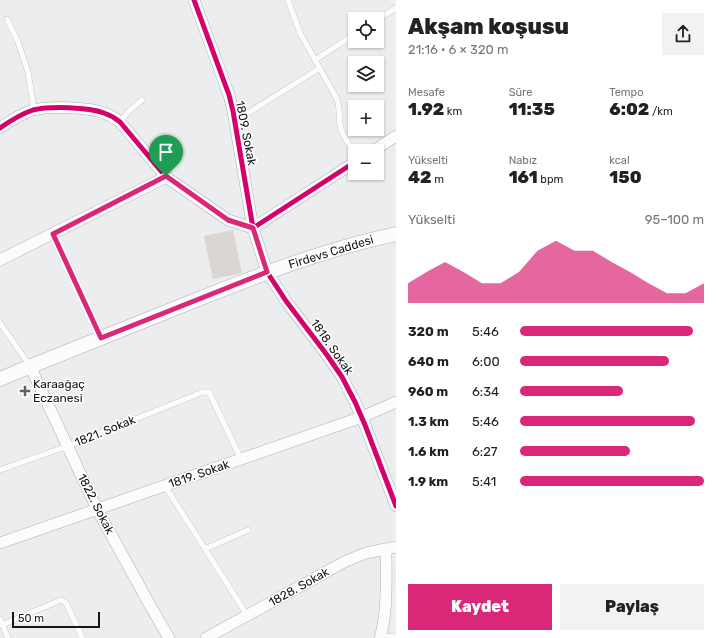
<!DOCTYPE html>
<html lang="tr">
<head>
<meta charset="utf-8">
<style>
  :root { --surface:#fff; --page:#f2f2f2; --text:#222; --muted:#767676; --accent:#db2777 }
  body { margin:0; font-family:Rubik,sans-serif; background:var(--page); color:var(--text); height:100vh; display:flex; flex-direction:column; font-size:15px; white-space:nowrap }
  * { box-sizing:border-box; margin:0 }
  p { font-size:13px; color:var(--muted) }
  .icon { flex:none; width:22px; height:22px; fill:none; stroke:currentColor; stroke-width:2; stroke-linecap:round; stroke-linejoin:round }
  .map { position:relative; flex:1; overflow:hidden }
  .side { display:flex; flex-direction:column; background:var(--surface); width:320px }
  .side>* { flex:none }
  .fabs { position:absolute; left:348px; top:12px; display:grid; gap:8px }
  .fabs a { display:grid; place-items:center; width:36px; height:36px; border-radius:0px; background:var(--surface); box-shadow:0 1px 3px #0004; font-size:20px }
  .scale { position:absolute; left:12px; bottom:10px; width:88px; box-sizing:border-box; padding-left:4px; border:2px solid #141516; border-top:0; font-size:11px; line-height:14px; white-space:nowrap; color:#141516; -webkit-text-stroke:3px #fff; paint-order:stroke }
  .pin { position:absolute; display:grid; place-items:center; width:34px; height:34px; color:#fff; margin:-41px -17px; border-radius:50% 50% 50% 0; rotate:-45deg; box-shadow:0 0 4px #0007 }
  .pin .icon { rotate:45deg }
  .round { display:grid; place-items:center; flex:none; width:42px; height:42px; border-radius:0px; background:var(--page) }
  .head { display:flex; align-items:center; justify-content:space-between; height:68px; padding:0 12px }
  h1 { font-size:22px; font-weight:800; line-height:30px }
  .metrics { display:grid; grid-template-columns:repeat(3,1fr); gap:6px; height:68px; padding:4px 12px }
  .metrics div { display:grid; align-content:center }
  .metrics b { font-size:17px; font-weight:800 }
  .metrics small { font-size:11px; font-weight:400 }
  .metrics p { font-size:11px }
  .chart { height:112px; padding:8px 12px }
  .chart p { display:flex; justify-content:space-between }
  .chart svg { width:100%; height:72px; margin-top:4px; fill:var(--accent); opacity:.7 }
  .button { display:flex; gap:8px; margin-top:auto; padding:8px 12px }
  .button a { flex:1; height:46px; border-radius:0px; background:var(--accent); color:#fff; font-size:16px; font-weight:800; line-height:46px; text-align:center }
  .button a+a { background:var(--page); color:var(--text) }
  ul { padding:0 12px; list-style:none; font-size:13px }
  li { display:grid; grid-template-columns:64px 48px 1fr; align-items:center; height:30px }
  li i { height:10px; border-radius:5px; background:var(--accent) }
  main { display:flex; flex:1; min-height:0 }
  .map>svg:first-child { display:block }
  .building { fill:#dbd6d3 }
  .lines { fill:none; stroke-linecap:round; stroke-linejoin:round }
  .service-casing { stroke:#afafb1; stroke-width:6 }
  .minor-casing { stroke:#afafb1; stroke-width:12 }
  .tertiary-casing { stroke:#afafb1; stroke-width:15 }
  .service { stroke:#fcfcfd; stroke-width:5.5 }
  .minor { stroke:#fcfcfd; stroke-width:11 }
  .tertiary { stroke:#fcfcfd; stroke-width:14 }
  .cycleway-casing { stroke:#fff; stroke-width:8 }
  .cycleway { stroke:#d6006c; stroke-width:5 }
  .route-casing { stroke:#fff; stroke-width:8 }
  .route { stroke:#db2777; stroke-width:5 }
  .poi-dot { fill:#606162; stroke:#fff; stroke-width:1.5 }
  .labels { text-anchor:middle; stroke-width:3; stroke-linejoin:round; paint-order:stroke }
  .street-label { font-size:12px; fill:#141516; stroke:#fff }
  .poi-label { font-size:12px; fill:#141516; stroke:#fff; text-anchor:start }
</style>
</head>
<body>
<main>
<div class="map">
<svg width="396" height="638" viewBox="0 0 396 638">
  <rect width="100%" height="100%" fill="#ecedef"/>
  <!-- building -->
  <path class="building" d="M 233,230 L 242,273 L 213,279 L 204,236 Z"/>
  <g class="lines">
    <!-- service casing -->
    <g class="service-casing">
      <g id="service">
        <path d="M 288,0 L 300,33 L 337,99 C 340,108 339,116 340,125 C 341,135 350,145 355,153"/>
        <path d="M 7,19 L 18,42 L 28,72 L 34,110"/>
        <path d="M 377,20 L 396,8"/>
        <path d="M 315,60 L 355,34"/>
        <path d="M 235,121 L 320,68"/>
        <path d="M 120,122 L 129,111 L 142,100"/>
        <path d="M 53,234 L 101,338"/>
        <path d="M 0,323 L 30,366"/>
        <path d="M 0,470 L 68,446 L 203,392 L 209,392 L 241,459"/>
        <path d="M 165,486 L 247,615"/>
        <path d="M 205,549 L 248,530"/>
        <path d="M 0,619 L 8,638"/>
        <path d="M 2,625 L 61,600 L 63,601 L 66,603 L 82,637"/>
        <path d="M 381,637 L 396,636"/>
      </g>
    </g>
    <!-- minor casing -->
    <g class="minor-casing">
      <g id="minor">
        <path d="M 0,128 C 10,121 21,114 33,110 C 50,106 88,107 104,113 C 110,115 115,118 120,122 L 166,177 L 228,220 L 253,228 L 233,111 L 229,95 L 194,0"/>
        <path d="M 373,151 L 396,136"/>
        <path d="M 355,162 L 253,228 L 267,272 L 286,301 L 327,355 L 342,377 L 355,402 L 365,425 L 396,506"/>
        <path d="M 0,260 L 166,177"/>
        <path d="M 30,366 L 97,509 L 151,607 L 169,638"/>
        <path d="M 0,543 L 362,417 L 396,402"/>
        <path d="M 206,638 L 346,561 L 366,553 L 396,547"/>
        <path d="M 380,638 C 388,612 386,576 386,549"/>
      </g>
    </g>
    <!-- tertiary casing -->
    <g class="tertiary-casing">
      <path id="tertiary" d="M 0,379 L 19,371 C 76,348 134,325 191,302 C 259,275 325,249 396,234"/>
    </g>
    <!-- service -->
    <use href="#service" class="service"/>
    <!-- minor -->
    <use href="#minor" class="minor"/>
    <!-- tertiary -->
    <use href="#tertiary" class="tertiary"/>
    <!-- cycleway casing -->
    <g class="cycleway-casing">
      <g id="cycleway">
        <path d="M 0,128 C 10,121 21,114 33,110 C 50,106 88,107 104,113 C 110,115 115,118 120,122 L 166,177 L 228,220 L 253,228 L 233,111 L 229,95 L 194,0"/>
        <path d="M 355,162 L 253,228 L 267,272 L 286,301 L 327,355 L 342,377 L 355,402 L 365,425 L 396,506"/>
      </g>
    </g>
    <!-- cycleway -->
    <use href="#cycleway" class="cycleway"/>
  </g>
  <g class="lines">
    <!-- route casing -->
    <g class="route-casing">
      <path id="route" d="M 166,176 L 228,220 L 253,228 L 267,272 L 101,338 L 53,234 Z"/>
    </g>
    <!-- route -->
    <use href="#route" class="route"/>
  </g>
  <!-- markers -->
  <path class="poi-dot" d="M23 385h4v4h4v4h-4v4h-4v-4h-4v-4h4z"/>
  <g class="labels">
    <!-- street labels -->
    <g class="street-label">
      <text transform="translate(246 133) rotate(79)" y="4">1809. Sokak</text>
      <text transform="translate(331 252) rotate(-17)" y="4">Firdevs Caddesi</text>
      <text transform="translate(332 347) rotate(55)" y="4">1818. Sokak</text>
      <text transform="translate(105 431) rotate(-22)" y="4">1821. Sokak</text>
      <text transform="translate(199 474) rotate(-19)" y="4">1819. Sokak</text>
      <text transform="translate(96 504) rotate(63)" y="4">1822. Sokak</text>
      <text transform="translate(299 587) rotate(-29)" y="4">1828. Sokak</text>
    </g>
    <!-- poi labels -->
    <g class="poi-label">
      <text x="33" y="388">Karaağaç<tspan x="33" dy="14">Eczanesi</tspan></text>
    </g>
  </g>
</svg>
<div class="fabs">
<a><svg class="icon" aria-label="locate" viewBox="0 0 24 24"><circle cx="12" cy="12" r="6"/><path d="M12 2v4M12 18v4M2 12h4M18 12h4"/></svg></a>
<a><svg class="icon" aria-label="layers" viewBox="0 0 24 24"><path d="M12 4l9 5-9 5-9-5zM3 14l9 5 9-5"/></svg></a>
<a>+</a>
<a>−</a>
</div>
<div class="scale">50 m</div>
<div class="pin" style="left:166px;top:176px;background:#1e9e55"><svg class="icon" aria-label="arrive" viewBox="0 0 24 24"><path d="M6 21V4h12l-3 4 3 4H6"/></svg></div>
</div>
<section class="side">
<div class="head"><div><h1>Akşam koşusu</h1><p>21:16 · 6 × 320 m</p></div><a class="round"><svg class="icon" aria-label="share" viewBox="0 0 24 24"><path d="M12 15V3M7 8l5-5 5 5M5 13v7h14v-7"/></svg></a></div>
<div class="metrics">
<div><p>Mesafe</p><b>1.92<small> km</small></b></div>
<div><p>Süre</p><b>11:35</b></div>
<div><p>Tempo</p><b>6:02<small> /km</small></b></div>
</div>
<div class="metrics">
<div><p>Yükselti</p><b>42<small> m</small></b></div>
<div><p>Nabız</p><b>161<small> bpm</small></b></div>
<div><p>kcal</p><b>150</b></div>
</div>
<div class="chart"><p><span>Yükselti</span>95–100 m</p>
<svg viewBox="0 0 160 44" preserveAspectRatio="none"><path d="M0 44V32L10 25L20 19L30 25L40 32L50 32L60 25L70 12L80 6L90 12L100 12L110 19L120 25L130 32L140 38L150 38L160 32V44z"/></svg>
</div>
<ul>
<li><b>320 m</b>5:46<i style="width:94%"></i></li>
<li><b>640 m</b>6:00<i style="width:81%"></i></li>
<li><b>960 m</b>6:34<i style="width:56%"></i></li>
<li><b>1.3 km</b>5:46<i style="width:95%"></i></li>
<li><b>1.6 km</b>6:27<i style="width:60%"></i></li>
<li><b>1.9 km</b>5:41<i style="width:100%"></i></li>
</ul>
<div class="button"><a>Kaydet</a><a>Paylaş</a></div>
</section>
</main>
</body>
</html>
